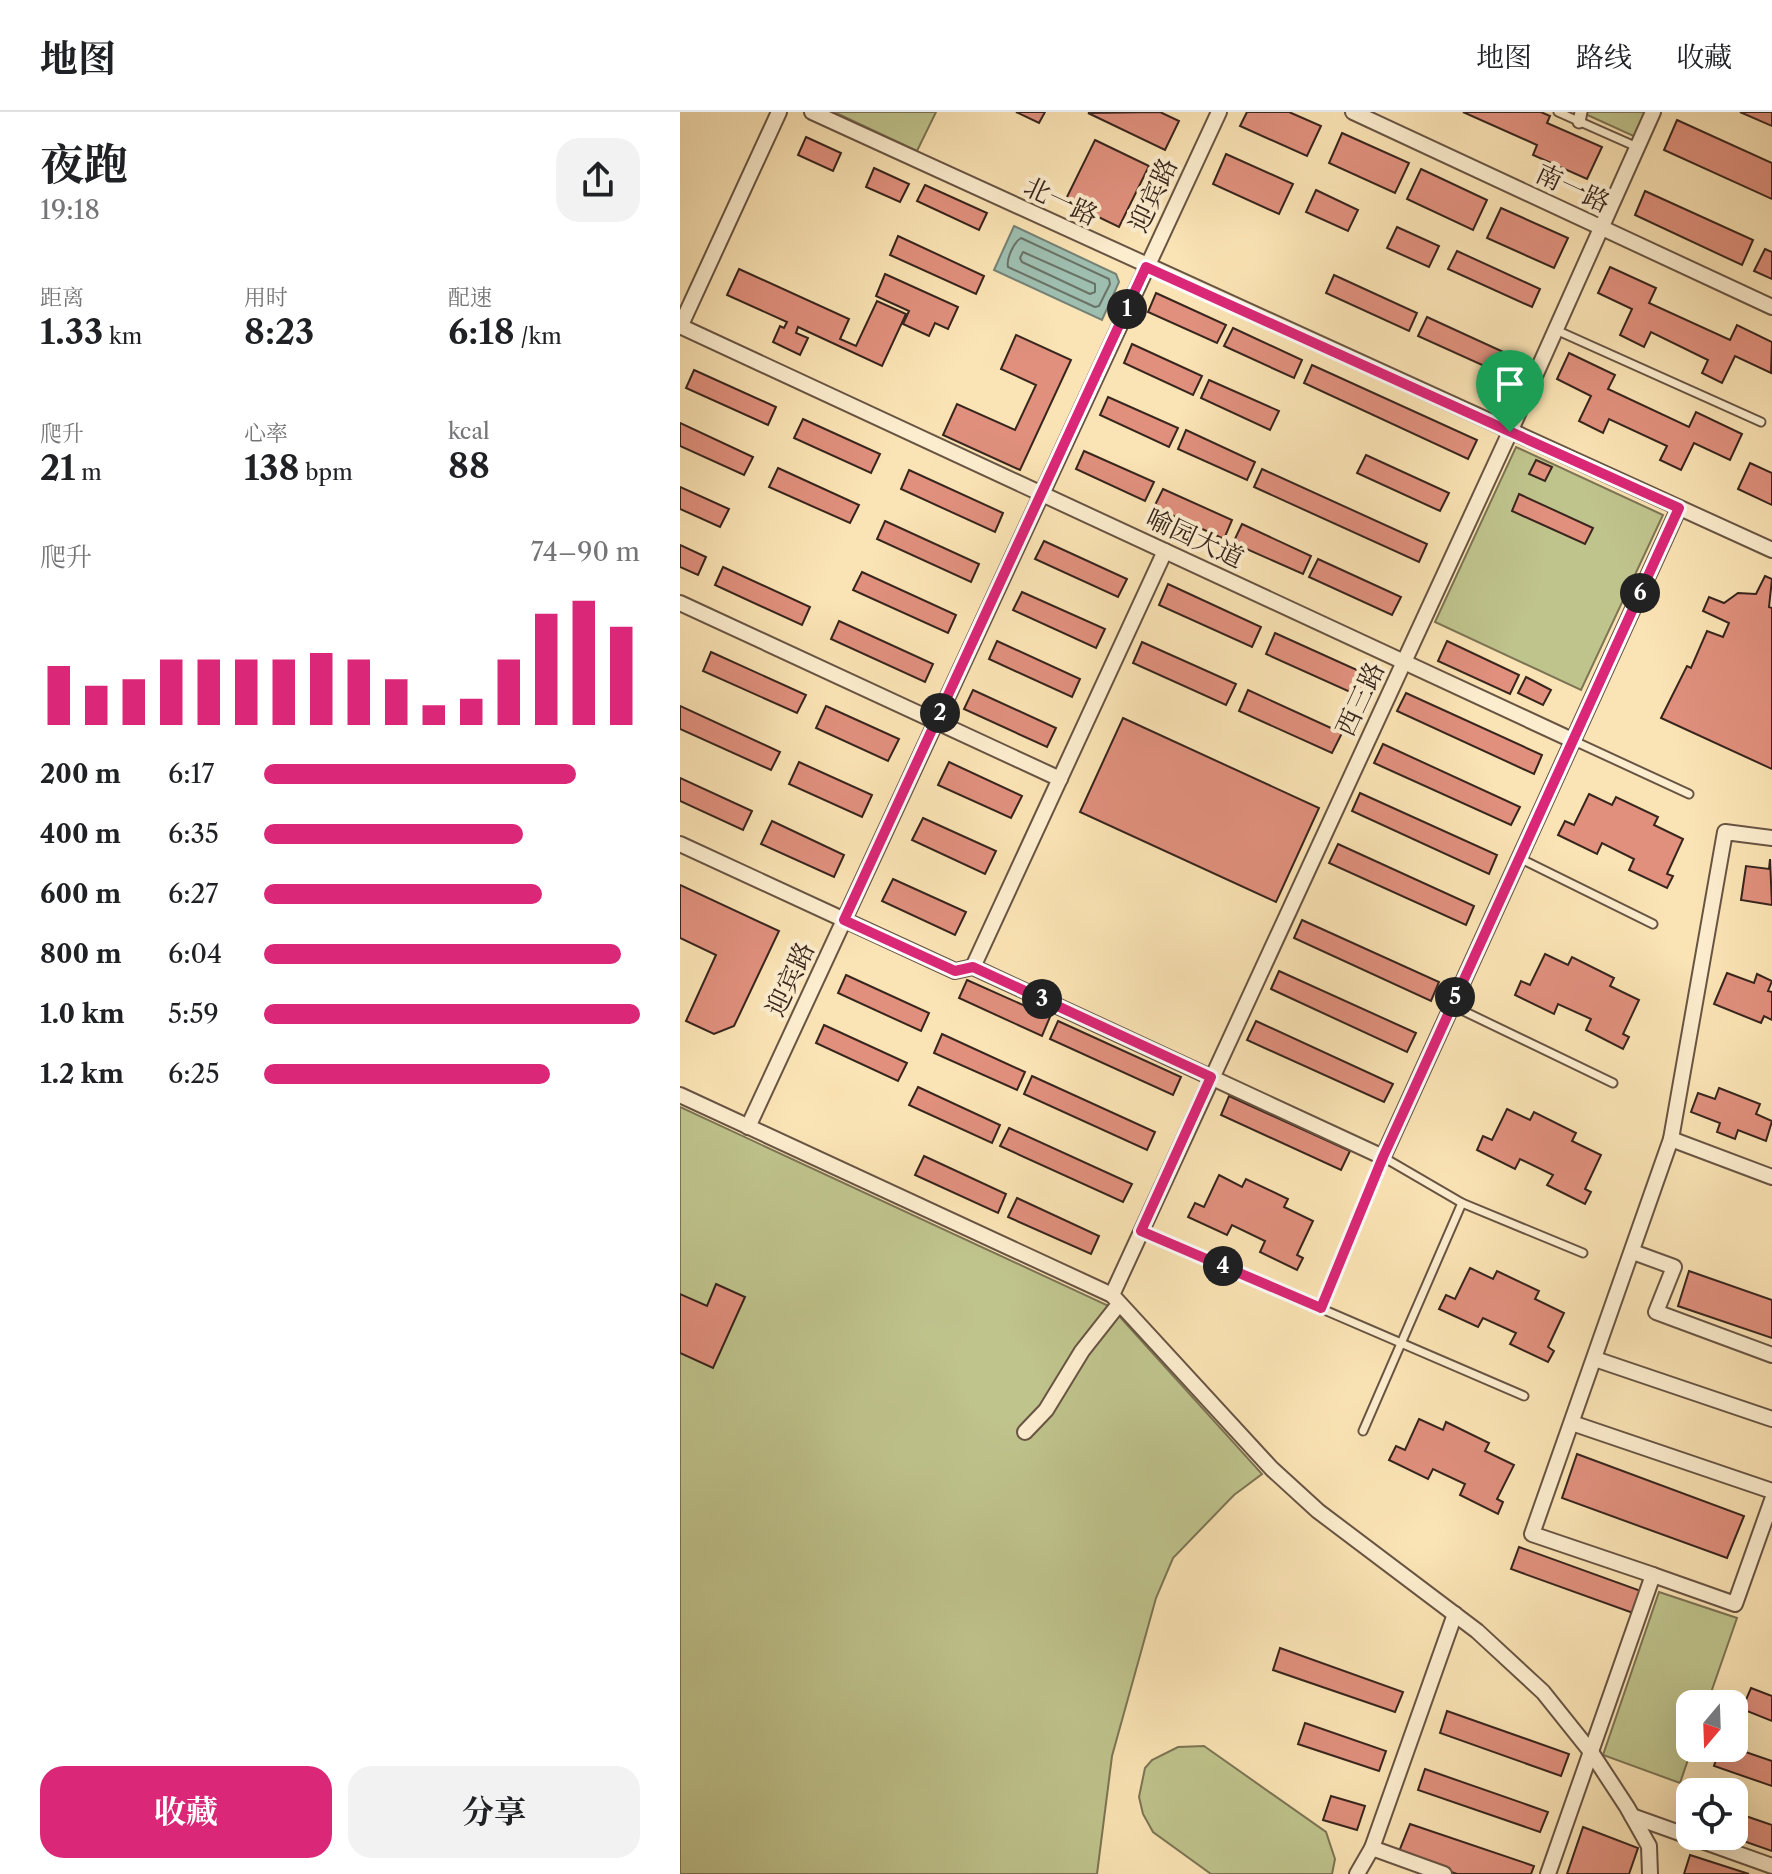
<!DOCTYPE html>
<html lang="zh">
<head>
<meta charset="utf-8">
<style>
  :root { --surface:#fff; --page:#f2f2f2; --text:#202124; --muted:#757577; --line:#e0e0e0; --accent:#db2777 }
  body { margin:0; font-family:"Libre Caslon Text","Noto Serif SC",serif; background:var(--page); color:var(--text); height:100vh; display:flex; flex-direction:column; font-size:30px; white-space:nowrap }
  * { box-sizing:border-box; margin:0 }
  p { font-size:26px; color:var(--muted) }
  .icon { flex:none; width:44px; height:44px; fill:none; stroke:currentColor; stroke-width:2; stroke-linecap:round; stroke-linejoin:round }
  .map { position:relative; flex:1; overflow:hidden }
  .panel { display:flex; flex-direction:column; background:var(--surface); width:680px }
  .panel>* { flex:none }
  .needle { width:52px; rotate:199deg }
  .controls { position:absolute; left:996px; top:1578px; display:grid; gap:16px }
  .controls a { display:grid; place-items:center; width:72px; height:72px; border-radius:16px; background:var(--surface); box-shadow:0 8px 32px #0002; font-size:40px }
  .pin { position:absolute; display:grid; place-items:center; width:68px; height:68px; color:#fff; margin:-82px -34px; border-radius:50% 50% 50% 0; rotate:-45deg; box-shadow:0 0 8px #0007 }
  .pin .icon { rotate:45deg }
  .km { position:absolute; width:40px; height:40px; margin:-20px; border-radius:50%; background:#222; color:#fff; font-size:22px; line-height:40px; text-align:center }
  .round { display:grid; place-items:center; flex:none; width:84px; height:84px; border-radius:24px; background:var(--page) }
  .overview { display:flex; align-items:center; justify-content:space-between; height:136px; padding:0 40px }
  h1 { font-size:44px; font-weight:700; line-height:60px }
  .stats { display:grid; grid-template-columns:repeat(3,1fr); gap:12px; height:136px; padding:8px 40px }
  .stats div { display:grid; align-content:center }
  .stats b { font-size:34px; font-weight:700 }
  .stats small { font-size:22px; font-weight:400 }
  .stats p { font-size:22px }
  .chart { height:224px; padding:16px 40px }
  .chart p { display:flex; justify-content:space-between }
  .chart svg { width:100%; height:144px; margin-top:8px; stroke:var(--accent); stroke-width:6 }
  .action { display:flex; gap:16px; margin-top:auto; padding:16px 40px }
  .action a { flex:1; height:92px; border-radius:24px; background:var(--accent); color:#fff; font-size:32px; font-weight:700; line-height:92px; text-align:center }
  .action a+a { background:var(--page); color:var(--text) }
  ul { padding:0 40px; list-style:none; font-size:26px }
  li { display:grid; grid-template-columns:128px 96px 1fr; align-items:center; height:60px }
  li i { height:20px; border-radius:10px; background:var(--accent) }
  header { display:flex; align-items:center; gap:48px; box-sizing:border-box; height:112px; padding:0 40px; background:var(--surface); border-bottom:2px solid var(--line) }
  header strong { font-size:38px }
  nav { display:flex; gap:44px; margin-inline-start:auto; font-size:28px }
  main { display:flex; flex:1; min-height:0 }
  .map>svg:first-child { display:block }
  .green { fill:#bfc38c; stroke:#7c7454; stroke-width:2 }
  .water { fill:#9ebeaf; stroke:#758175; stroke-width:2 }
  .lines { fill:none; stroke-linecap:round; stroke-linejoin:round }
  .shore { stroke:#6b7266; stroke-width:2 }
  .building { fill:#e0907d; stroke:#38251d; stroke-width:2 }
  .service-casing { stroke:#685443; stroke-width:11 }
  .pedestrian-casing { stroke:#685443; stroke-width:15 }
  .minor-casing { stroke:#685443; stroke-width:18 }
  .service { stroke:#fcedce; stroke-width:7 }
  .pedestrian { stroke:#fcedce; stroke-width:11 }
  .minor { stroke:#fcedce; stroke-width:14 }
  .route-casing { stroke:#fff; stroke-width:16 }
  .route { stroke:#db2777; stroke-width:10 }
  .labels { text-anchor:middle; stroke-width:8; stroke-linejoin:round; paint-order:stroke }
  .street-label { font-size:26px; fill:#38251d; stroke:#fcedce }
</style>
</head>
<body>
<header>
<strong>地图</strong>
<nav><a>地图</a><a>路线</a><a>收藏</a></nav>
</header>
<main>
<section class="panel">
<div class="overview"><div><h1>夜跑</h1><p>19:18</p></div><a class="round"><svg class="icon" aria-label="share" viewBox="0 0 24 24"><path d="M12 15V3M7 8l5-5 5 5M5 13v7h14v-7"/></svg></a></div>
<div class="stats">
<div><p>距离</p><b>1.33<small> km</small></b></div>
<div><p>用时</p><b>8:23</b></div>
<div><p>配速</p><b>6:18<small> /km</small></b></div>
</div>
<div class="stats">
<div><p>爬升</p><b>21<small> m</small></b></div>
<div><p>心率</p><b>138<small> bpm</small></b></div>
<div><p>kcal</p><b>88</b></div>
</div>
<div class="chart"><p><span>爬升</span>74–90 m</p>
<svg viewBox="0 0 160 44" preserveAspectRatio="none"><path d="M5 44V26M15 44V32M25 44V30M35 44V24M45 44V24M55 44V24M65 44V24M75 44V22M85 44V24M95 44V30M105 44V38M115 44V36M125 44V24M135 44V10M145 44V6M155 44V14"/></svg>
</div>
<ul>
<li><b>200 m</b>6:17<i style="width:83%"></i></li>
<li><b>400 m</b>6:35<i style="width:69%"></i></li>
<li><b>600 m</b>6:27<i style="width:74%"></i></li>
<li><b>800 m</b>6:04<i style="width:95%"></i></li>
<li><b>1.0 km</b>5:59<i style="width:100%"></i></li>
<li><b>1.2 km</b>6:25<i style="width:76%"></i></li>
</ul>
<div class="action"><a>收藏</a><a>分享</a></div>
</section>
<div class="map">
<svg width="1092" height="1762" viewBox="0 0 1092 1762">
  <rect width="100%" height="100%" fill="#fae3b4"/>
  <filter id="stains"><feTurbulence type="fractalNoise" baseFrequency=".0025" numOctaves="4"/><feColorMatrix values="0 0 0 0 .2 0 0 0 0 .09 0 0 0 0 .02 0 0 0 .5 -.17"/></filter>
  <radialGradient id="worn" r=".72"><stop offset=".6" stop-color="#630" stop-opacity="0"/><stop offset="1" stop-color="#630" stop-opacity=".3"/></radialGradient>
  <!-- green -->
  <g class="green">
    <path d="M 154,0 L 256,0 L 237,39 Z"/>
    <path d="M 901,0 L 971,0 L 960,27 Z"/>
    <path d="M 836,335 L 983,403 L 901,578 L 755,510 Z"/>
    <path d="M 0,995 L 431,1195 L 582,1362 L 554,1383 L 493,1446 L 476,1486 L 432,1644 L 417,1762 L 0,1762 Z"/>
    <path d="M 979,1480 L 1057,1506 L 1027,1592 L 1010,1592 L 1012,1636 L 1000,1671 L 923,1643 Z"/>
    <path d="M 524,1634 L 646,1720 L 655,1747 L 652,1762 L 531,1762 L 473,1720 L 463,1702 L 459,1685 L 465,1656 L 472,1648 L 498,1635 Z"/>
  </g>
  <!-- water -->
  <path class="water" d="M 334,114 L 436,162 L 439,170 L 422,208 L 314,158 Z"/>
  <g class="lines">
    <!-- shore -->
    <g class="shore">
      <path d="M 341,126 L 429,167 L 430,172 L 419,194 L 415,195 L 328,155 C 326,147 334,130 341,126 Z"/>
      <path d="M 343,140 L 415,172 L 415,180 L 410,182 L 342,150 L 340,146 Z"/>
    </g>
  </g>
  <!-- building -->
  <g class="building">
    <path d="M 336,0 L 365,0 L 359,11 Z"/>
    <path d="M 480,0 L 499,9 L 485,38 L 408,1 Z"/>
    <path d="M 567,0 L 609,0 L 641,14 L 627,44 L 560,14 Z"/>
    <path d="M 783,0 L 861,0 L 870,4 L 867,11 L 922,35 L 907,67 L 853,43 L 857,33 Z"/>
    <path d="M 1060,0 L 1092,0 L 1092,14 Z"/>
    <path d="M 997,8 L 1092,51 L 1092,87 L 984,38 Z"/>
    <path d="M 662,21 L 729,51 L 715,81 L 649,51 Z"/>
    <path d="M 126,25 L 161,41 L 153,59 L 118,43 Z"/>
    <path d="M 415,28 L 469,54 L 439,115 L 385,89 Z"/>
    <path d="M 546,42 L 613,72 L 599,102 L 533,72 Z"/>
    <path d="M 194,56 L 229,72 L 220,90 L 186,75 Z"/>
    <path d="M 741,57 L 807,88 L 793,118 L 727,87 Z"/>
    <path d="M 245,73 L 307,101 L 299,118 L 237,89 Z"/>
    <path d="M 636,78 L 678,98 L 668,119 L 626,100 Z"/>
    <path d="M 965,79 L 1073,128 L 1062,153 L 955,103 Z"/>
    <path d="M 821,96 L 888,126 L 874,156 L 807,126 Z"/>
    <path d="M 717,115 L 759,134 L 749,155 L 707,136 Z"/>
    <path d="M 218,124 L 304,164 L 296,182 L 210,143 Z"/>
    <path d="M 1085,137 L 1092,140 L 1092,167 L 1074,159 Z"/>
    <path d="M 777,139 L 860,177 L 852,195 L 768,157 Z"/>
    <path d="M 930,155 L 976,176 L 969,191 L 1050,228 L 1057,213 L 1092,230 L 1091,261 L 1055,244 L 1042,271 L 1022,261 L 1028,248 L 971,220 L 964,235 L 940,223 L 952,197 L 918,181 Z"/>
    <path d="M 59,157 L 169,207 L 160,227 L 176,234 L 197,189 L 226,202 L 202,254 L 118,215 L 116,221 L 128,226 L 120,243 L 93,230 L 100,214 L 104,216 L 107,210 L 47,183 Z"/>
    <path d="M 205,162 L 278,195 L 268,217 L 255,211 L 249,224 L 223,212 L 229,199 L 196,184 Z"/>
    <path d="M 654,163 L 737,201 L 729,219 L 646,181 Z"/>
    <path d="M 476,181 L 546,213 L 537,231 L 468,200 Z"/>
    <path d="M 747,205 L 830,243 L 822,262 L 738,224 Z"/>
    <path d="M 553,216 L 622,248 L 614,266 L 544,234 Z"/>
    <path d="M 336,223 L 391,248 L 340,358 L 263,323 L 277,292 L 335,318 L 356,273 L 321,257 Z"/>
    <path d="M 452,232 L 522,264 L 513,283 L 444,251 Z"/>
    <path d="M 889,241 L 935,263 L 928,277 L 1009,315 L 1016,300 L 1062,322 L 1050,348 L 1014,331 L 1001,358 L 980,348 L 987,334 L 929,307 L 923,321 L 899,309 L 911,284 L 877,267 Z"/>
    <path d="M 632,253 L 797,328 L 788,347 L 624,271 Z"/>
    <path d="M 14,258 L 96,295 L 88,313 L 6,276 Z"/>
    <path d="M 529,268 L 599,299 L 590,318 L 521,286 Z"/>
    <path d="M 428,285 L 498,316 L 489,335 L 420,303 Z"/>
    <path d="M 123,307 L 200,342 L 191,361 L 114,326 Z"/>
    <path d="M 0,311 L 73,345 L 64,363 L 0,334 Z"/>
    <path d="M 506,318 L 575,350 L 567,368 L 498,337 Z"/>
    <path d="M 404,339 L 474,370 L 465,389 L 396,357 Z"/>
    <path d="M 686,343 L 769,381 L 760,399 L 677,361 Z"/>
    <path d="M 856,348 L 872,355 L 865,369 L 849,362 Z"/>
    <path d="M 1070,351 L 1092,361 L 1092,393 L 1058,377 Z"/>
    <path d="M 98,356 L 179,393 L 170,411 L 89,375 Z"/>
    <path d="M 582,357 L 747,432 L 739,450 L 574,375 Z"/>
    <path d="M 229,358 L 323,401 L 315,420 L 221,377 Z"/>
    <path d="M 0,375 L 49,397 L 40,415 L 0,397 Z"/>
    <path d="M 483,377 L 552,408 L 544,427 L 474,395 Z"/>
    <path d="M 839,382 L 913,416 L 905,432 L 832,399 Z"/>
    <path d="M 205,409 L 299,452 L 291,470 L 197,427 Z"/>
    <path d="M 562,412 L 631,444 L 623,462 L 553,431 Z"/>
    <path d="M 364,429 L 447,467 L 438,485 L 355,447 Z"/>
    <path d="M 0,433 L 26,445 L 18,463 L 0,455 Z"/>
    <path d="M 638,447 L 721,485 L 712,503 L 629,465 Z"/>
    <path d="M 43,455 L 130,495 L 122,513 L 35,473 Z"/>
    <path d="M 182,460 L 276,503 L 268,521 L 173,478 Z"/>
    <path d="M 1085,464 L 1092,467 L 1089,495 L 1092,496 L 1092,657 L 981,606 L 1007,554 L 1011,556 L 1027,519 L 1043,525 L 1049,511 L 1023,499 L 1029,485 L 1044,491 L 1058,481 L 1076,482 Z"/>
    <path d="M 488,472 L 581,515 L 572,535 L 479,493 Z"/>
    <path d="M 342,480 L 425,517 L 416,536 L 333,498 Z"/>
    <path d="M 159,509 L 253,552 L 245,570 L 151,527 Z"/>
    <path d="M 595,521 L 688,563 L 679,584 L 586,542 Z"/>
    <path d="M 317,529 L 400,567 L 392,585 L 309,547 Z"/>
    <path d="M 767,529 L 839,563 L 830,582 L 758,549 Z"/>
    <path d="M 462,530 L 556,572 L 546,593 L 453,551 Z"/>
    <path d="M 31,540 L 126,583 L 117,601 L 23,559 Z"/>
    <path d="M 846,565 L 871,578 L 863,593 L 838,581 Z"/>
    <path d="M 293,578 L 376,616 L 367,635 L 284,597 Z"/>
    <path d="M 568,578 L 662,621 L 652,641 L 559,599 Z"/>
    <path d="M 726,581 L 862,643 L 854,662 L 717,599 Z"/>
    <path d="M 0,594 L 100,640 L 91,658 L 0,617 Z"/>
    <path d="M 146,594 L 219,627 L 208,649 L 136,616 Z"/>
    <path d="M 443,606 L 639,696 L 596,790 L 400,700 Z"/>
    <path d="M 703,632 L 840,695 L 831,713 L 694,651 Z"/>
    <path d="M 119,650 L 192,683 L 182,705 L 109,672 Z"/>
    <path d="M 269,650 L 342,684 L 331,706 L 258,673 Z"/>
    <path d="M 0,666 L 72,699 L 63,718 L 0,689 Z"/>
    <path d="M 680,681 L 817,743 L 809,762 L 672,699 Z"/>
    <path d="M 909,682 L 932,693 L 936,685 L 978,705 L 974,713 L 1003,727 L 987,762 L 993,764 L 987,776 L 949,758 L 954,747 L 922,731 L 917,742 L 878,723 L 885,709 L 894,713 Z"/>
    <path d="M 243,706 L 316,739 L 305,762 L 232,728 Z"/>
    <path d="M 92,709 L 164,743 L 154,765 L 81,732 Z"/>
    <path d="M 658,732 L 794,794 L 786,813 L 649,751 Z"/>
    <path d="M 1090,747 L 1092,793 L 1061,788 L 1066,754 L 1089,757 Z"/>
    <path d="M 213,767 L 286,800 L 275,823 L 202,789 Z"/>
    <path d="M 0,773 L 99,819 L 54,914 L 34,922 L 6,909 L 36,843 L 0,826 Z"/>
    <path d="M 622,808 L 759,870 L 751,889 L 614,826 Z"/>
    <path d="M 865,842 L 888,853 L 892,845 L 934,866 L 930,874 L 959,888 L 943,922 L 949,925 L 943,937 L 906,918 L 911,907 L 878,892 L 874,902 L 835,883 L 841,869 L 850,873 Z"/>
    <path d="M 599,859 L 736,921 L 727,940 L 591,877 Z"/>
    <path d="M 1047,861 L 1074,871 L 1077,862 L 1092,869 L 1088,879 L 1092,880 L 1092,908 L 1084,904 L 1081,911 L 1034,892 Z"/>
    <path d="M 166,863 L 249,901 L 241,919 L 158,881 Z"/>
    <path d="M 287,868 L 370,905 L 362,924 L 279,886 Z"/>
    <path d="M 378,909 L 501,965 L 493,983 L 370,927 Z"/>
    <path d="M 576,909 L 713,972 L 704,990 L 567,928 Z"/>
    <path d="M 144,913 L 227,951 L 218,969 L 136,931 Z"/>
    <path d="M 262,922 L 345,960 L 337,978 L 254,941 Z"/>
    <path d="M 352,964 L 475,1020 L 467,1038 L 344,982 Z"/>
    <path d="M 238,975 L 320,1013 L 312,1031 L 229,993 Z"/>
    <path d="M 1039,976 L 1080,992 L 1076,1002 L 1092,1009 L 1086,1029 L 1058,1018 L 1055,1027 L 1037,1020 L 1040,1011 L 1011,1000 L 1018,981 L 1035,987 Z"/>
    <path d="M 549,984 L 670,1039 L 661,1058 L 541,1003 Z"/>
    <path d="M 827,997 L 850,1008 L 854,1000 L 896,1021 L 892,1029 L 921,1043 L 905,1077 L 911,1080 L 905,1092 L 867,1073 L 873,1063 L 840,1047 L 835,1057 L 797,1038 L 803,1024 L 812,1028 Z"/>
    <path d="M 329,1016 L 452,1072 L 443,1090 L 320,1034 Z"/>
    <path d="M 244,1044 L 326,1082 L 318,1101 L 235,1063 Z"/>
    <path d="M 539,1063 L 562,1075 L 566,1067 L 608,1087 L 604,1095 L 633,1109 L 617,1143 L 623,1146 L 617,1158 L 580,1140 L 585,1129 L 552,1113 L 547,1123 L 508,1105 L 515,1091 L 524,1095 Z"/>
    <path d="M 337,1086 L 419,1124 L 411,1142 L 328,1105 Z"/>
    <path d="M 790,1156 L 813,1167 L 817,1159 L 859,1179 L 855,1187 L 884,1201 L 868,1235 L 874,1239 L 868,1250 L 830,1232 L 836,1221 L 803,1206 L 798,1215 L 759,1197 L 766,1183 L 775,1187 Z"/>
    <path d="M 1009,1159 L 1092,1188 L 1092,1226 L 998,1194 Z"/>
    <path d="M 36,1172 L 65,1185 L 33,1256 L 0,1241 L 0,1182 L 27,1194 Z"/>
    <path d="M 739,1307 L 763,1318 L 766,1310 L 809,1331 L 805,1339 L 834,1353 L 817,1387 L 823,1390 L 818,1402 L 780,1383 L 785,1372 L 753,1357 L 748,1367 L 709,1348 L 716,1334 L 725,1338 Z"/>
    <path d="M 897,1342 L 1064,1404 L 1047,1446 L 882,1386 Z"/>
    <path d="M 839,1435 L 961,1479 L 953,1501 L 831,1457 Z"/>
    <path d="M 600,1536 L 723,1580 L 715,1600 L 593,1558 Z"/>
    <path d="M 1071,1576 L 1092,1584 L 1092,1609 L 1062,1597 Z"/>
    <path d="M 767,1599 L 889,1642 L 881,1664 L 760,1621 Z"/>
    <path d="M 625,1611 L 706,1639 L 699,1659 L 618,1632 Z"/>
    <path d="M 1040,1636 L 1054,1636 L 1092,1649 L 1092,1674 L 1034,1654 Z"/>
    <path d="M 745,1657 L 868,1700 L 860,1720 L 738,1678 Z"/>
    <path d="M 651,1684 L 685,1694 L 677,1718 L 643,1708 Z"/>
    <path d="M 1054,1700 L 1092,1713 L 1092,1739 L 1049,1724 L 1054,1724 Z"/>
    <path d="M 730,1712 L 854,1754 L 851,1762 L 777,1762 L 718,1742 Z"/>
    <path d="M 903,1715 L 958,1736 L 949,1762 L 887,1762 Z"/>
    <path d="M 1010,1743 L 1069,1762 L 1004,1762 Z"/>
  </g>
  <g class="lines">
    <!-- service casing -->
    <g class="service-casing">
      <g id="service">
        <path d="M 878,0 L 957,35"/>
        <path d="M 876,218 L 1081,310"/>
        <path d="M 892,628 L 1009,682"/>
        <path d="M 839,746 L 973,812"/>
        <path d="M 773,894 L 933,971"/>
        <path d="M 461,1119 L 844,1284"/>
        <path d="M 641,1196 L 703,1045 L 782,1091 L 903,1141"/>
        <path d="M 683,1319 L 782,1091"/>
      </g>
    </g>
    <!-- pedestrian casing -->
    <g class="pedestrian-casing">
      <path id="pedestrian" d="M 899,10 L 901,0"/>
    </g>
    <!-- minor casing -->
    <g class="minor-casing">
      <g id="minor">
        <path d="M 132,0 L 1092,438"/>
        <path d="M 673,0 L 1092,195"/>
        <path d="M 0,214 L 892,628"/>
        <path d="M 0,215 L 99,0"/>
        <path d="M 0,491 L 380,667"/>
        <path d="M 0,732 L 275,859 L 293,855 L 703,1045 L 999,396"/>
        <path d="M 293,855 L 485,439"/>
        <path d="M 0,983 L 432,1183"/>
        <path d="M 68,1015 L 539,0"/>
        <path d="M 991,1027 L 1092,1065"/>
        <path d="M 953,1140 L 994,1155 L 976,1200 L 1092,1243"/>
        <path d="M 915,1247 L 1092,1307"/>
        <path d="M 892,1311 L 1092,1379"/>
        <path d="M 345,1320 L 366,1298 L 402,1239 L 439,1192"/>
        <path d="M 973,1463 L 1055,1492 L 1092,1388"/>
        <path d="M 952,1704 L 1092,1754"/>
        <path d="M 692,1736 L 775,1502"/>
        <path d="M 677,1762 L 692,1736 L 764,1762"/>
        <path d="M 868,1762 L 973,1463 L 852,1422 L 991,1027 L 1045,720 L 1092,726"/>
        <path d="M 970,1762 L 969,1734 L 947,1695 L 911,1640 L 863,1580 L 797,1519 L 638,1399 L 592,1357 L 432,1183 L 830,320 L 973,0"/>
      </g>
    </g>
    <!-- service -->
    <use href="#service" class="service"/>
    <!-- pedestrian -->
    <use href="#pedestrian" class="pedestrian"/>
    <!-- minor -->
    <use href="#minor" class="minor"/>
  </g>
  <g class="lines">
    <!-- route casing -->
    <g class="route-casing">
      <path id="route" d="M 466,155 L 999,396 L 703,1045 L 641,1196 L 461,1119 L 531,965 L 293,855 L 275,859 L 164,808 Z"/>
    </g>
    <!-- route -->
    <use href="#route" class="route"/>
  </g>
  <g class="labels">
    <!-- street labels -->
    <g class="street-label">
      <text transform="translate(893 76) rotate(25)" y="9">南一路</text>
      <text transform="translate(473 83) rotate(-65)" y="9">迎宾路</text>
      <text transform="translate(381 89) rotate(25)" y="9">北一路</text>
      <text transform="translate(515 426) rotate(25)" y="9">喻园大道</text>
      <text transform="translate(680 587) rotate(-65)" y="9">西三路</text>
      <text transform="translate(110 867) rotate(-65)" y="9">迎宾路</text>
    </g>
  </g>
  <rect width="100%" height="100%" filter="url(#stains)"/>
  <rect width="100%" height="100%" fill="url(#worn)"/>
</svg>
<div class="controls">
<a><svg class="needle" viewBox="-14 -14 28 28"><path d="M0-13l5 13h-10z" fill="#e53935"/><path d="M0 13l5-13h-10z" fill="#757577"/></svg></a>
<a><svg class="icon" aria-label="locate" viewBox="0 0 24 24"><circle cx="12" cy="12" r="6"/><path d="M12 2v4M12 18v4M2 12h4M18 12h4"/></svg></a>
</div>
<div class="pin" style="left:830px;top:320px;background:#1e9e55"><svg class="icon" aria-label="arrive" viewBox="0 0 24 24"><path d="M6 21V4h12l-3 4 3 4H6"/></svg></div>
<b class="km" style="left:447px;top:197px">1</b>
<b class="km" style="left:260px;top:601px">2</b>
<b class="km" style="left:362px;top:887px">3</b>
<b class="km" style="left:543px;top:1154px">4</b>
<b class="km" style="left:775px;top:885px">5</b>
<b class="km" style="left:960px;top:481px">6</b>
</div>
</main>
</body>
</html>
